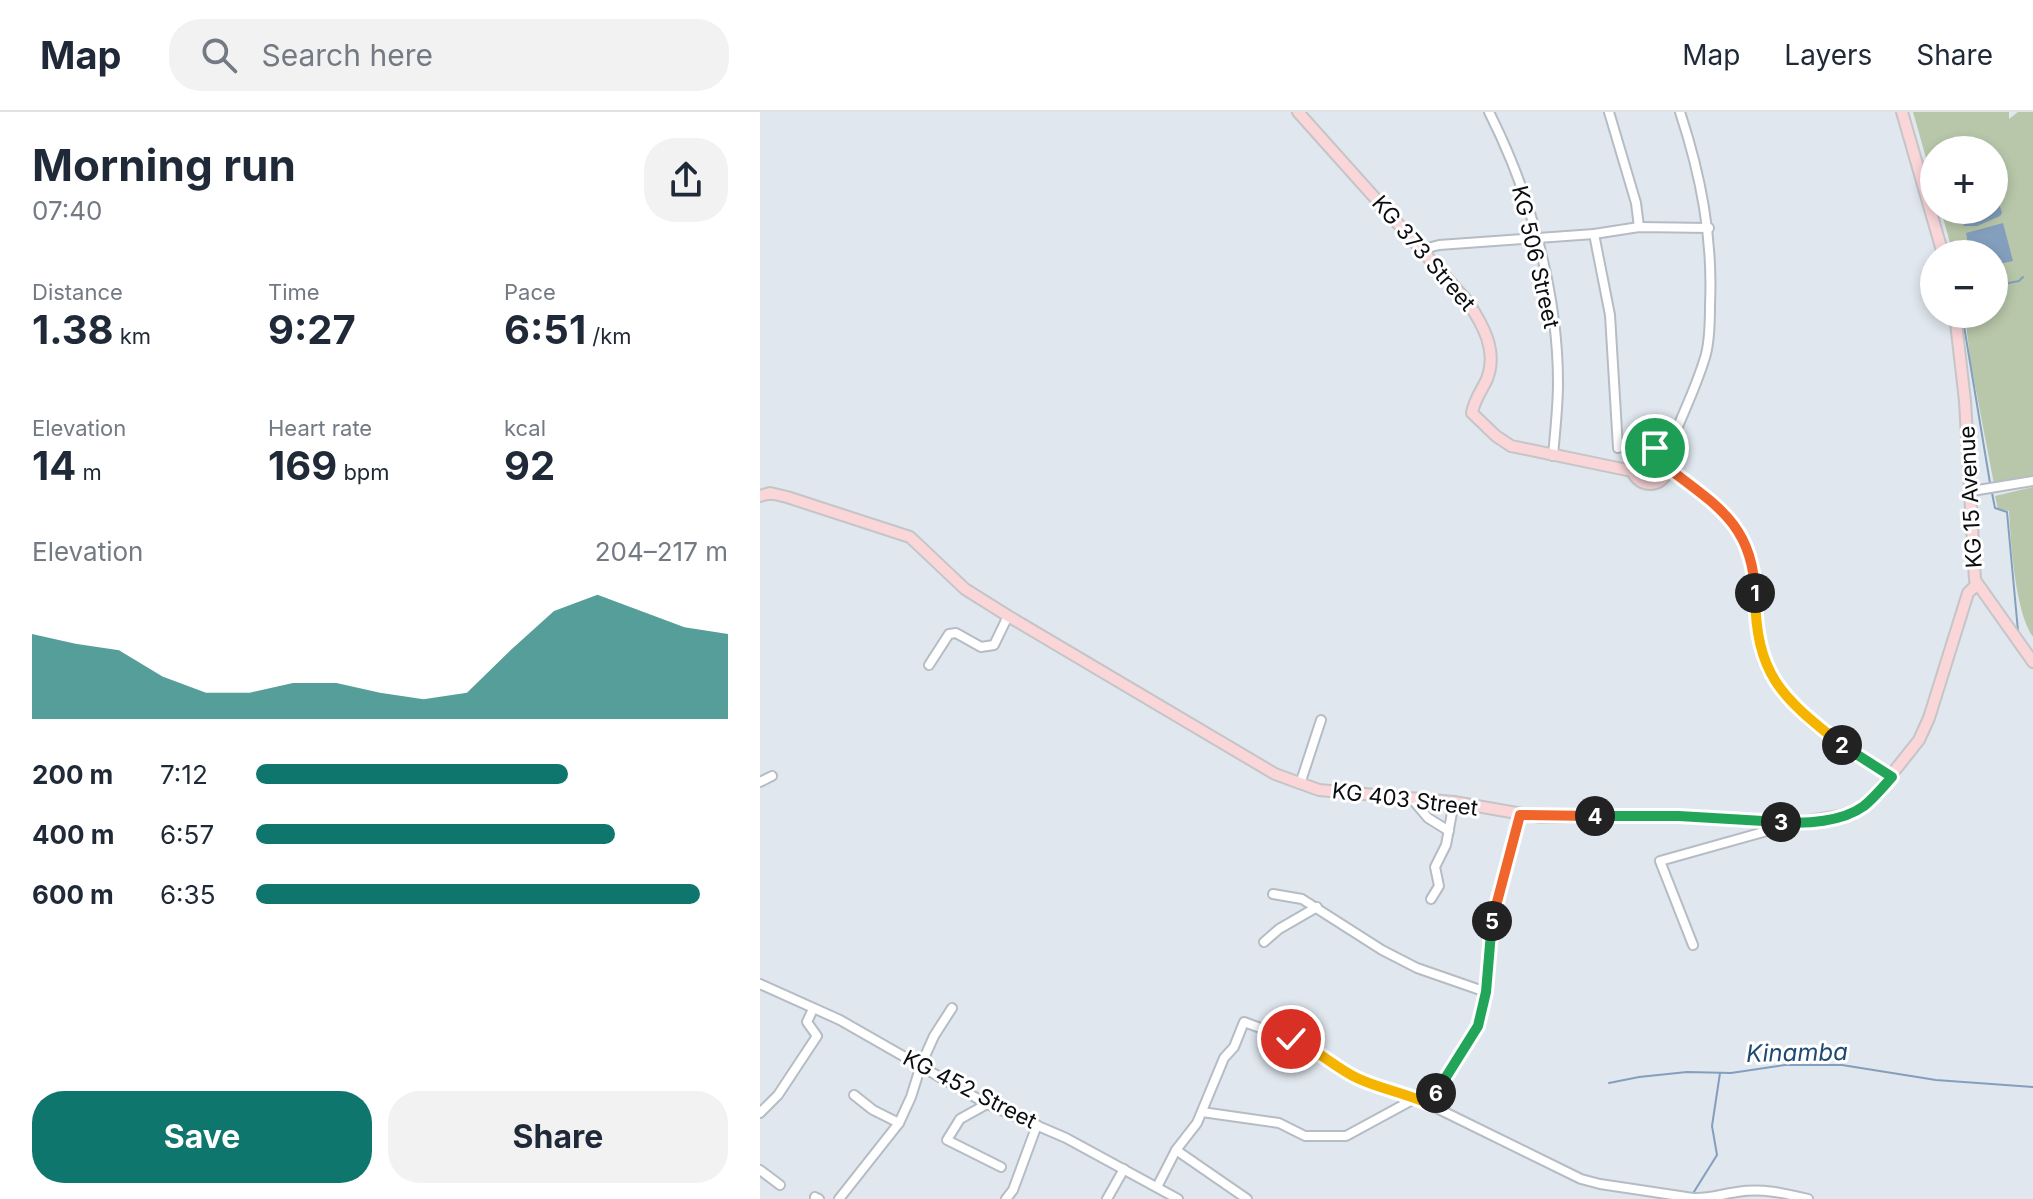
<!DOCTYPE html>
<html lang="en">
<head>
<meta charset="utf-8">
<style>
  :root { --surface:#fff; --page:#f2f2f3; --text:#1f2937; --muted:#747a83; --line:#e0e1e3; --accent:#0f766e }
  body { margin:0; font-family:Inter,sans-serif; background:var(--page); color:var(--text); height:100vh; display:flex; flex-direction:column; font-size:30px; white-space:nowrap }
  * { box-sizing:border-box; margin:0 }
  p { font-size:26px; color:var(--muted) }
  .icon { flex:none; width:44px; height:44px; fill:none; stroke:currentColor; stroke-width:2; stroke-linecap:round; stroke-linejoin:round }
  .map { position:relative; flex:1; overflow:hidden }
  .sheet { display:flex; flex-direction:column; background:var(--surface); width:760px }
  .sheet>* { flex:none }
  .buttons { position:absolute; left:1160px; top:24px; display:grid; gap:16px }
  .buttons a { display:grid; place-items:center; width:88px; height:88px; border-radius:50%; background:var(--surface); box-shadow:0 4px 12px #0003; font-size:40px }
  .pin { position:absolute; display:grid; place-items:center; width:68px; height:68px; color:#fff; margin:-34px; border:4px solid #fff; border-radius:50%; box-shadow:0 2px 8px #0007 }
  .km { position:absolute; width:40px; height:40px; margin:-20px; border-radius:50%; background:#222; color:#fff; font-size:22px; line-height:40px; text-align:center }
  .round { display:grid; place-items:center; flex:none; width:84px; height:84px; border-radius:32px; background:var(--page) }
  .summary { display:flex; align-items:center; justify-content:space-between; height:136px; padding:0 32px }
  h1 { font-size:44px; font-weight:700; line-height:60px }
  .figures { display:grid; grid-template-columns:repeat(3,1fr); gap:12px; height:136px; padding:8px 32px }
  .figures div { display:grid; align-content:center }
  .figures b { font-size:40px; font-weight:700 }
  .figures small { font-size:22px; font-weight:400 }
  .figures p { font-size:22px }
  .chart { height:224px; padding:16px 32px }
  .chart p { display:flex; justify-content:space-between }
  .chart svg { width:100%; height:144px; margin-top:8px; fill:var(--accent); opacity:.7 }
  .action { display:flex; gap:16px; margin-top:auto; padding:16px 32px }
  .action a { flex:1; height:92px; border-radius:32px; background:var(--accent); color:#fff; font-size:32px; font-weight:700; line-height:92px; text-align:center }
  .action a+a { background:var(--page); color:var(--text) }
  ul { padding:0 32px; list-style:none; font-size:26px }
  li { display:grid; grid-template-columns:128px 96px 1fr; align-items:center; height:60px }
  li i { height:20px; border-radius:10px; background:var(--accent) }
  header { display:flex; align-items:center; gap:48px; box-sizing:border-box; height:112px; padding:0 40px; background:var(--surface); border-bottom:2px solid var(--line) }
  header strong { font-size:38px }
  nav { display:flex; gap:44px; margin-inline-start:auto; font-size:28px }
  .search { width:560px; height:72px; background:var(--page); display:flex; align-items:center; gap:20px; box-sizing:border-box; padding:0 28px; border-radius:32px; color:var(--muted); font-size:30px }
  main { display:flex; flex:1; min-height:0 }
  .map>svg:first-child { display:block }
  .green { fill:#b8c7a9 }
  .water { fill:#839fbd }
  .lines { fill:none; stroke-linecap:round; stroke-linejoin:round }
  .stream { stroke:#839fbd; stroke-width:2 }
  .minor-casing { stroke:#b6bcc3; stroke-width:12 }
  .major-casing { stroke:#c4c5c6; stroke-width:14 }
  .minor { stroke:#fff; stroke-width:8 }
  .major { stroke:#fad6d9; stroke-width:10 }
  .split-1-casing { stroke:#fff; stroke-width:16 }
  .split-2-casing { stroke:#fff; stroke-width:16 }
  .split-3-casing { stroke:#fff; stroke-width:16 }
  .split-4-casing { stroke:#fff; stroke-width:16 }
  .split-5-casing { stroke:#fff; stroke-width:16 }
  .split-6-casing { stroke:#fff; stroke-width:16 }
  .split-7-casing { stroke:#fff; stroke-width:16 }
  .split-1 { stroke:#f0652b; stroke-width:10 }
  .split-2 { stroke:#f5b400; stroke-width:10 }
  .split-3 { stroke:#22a559; stroke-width:10 }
  .split-4 { stroke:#22a559; stroke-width:10 }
  .split-5 { stroke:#f0652b; stroke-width:10 }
  .split-6 { stroke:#22a559; stroke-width:10 }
  .split-7 { stroke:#f5b400; stroke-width:10 }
  .labels { text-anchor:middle; stroke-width:6; stroke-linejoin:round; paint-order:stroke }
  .street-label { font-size:22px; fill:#0b0d10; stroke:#fff }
  .water-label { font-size:24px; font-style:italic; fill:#1f4972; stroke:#fff }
</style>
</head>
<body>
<header>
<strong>Map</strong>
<div class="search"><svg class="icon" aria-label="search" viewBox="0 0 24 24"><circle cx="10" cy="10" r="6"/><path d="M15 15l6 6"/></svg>Search here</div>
<nav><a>Map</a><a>Layers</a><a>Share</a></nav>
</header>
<main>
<section class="sheet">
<div class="summary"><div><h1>Morning run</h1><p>07:40</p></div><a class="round"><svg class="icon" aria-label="share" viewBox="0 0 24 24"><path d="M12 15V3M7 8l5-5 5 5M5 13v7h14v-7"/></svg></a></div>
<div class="figures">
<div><p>Distance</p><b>1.38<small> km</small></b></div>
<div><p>Time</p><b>9:27</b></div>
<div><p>Pace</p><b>6:51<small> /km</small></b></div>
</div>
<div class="figures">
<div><p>Elevation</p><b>14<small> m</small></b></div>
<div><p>Heart rate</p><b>169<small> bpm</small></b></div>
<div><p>kcal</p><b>92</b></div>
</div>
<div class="chart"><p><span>Elevation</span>204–217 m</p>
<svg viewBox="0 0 160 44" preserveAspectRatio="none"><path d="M0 44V18L10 21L20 23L30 31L40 36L50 36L60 33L70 33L80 36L90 38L100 36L110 23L120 11L130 6L140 11L150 16L160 18V44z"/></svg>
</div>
<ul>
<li><b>200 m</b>7:12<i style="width:66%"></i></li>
<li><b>400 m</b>6:57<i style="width:76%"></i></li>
<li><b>600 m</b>6:35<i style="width:94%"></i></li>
</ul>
<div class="action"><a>Save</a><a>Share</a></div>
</section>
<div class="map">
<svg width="1273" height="1087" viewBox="0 0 1273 1087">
  <rect width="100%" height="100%" fill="#e0e7ee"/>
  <!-- green -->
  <g class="green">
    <path d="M 1153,0 L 1249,0 L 1249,7 L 1258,0 L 1273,0 L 1273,364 L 1234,372 L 1210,247 L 1205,202 L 1234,202 L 1234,142 L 1193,142 L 1181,98 L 1234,98 L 1234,38 L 1174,38 L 1174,74 Z"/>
    <path d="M 1273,375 L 1273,525 C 1255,500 1251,431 1249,399 L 1238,397 L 1235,384 Z"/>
  </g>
  <!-- water -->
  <g class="water">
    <path d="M 1234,73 L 1242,101 L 1240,104 L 1217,114 L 1204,114 L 1199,98 L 1234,98 Z"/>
    <path d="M 1243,111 L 1253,149 L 1234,153 L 1234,142 L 1210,142 L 1206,121 Z"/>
  </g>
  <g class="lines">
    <!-- stream -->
    <g class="stream">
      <path d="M 1147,0 L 1169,76"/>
      <path d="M 1186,134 L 1189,142"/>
      <path d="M 1234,174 L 1259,169 L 1263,165"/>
      <path d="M 1202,202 L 1230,371"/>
      <path d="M 1232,381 L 1235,396 L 1247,400 L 1258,519"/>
      <path d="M 849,971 L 879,965 L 927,960 L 971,961 L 1025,953 L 1082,953 L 1176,968 L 1273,975"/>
      <path d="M 932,1083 L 957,1043 L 952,1014 L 960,961"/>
    </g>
    <!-- minor casing -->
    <g class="minor-casing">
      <g id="minor">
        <path d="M 729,0 C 770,81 798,180 798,271 C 798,295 795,320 793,344"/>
        <path d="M 849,0 L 876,91 L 879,115"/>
        <path d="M 834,122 L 850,203 L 858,336"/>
        <path d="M 660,138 L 679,133 L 834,122 L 879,115 L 949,116"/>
        <path d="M 906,345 C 918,310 936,278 946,242 C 950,226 950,209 950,193 C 953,126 941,64 920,0"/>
        <path d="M 1212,379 L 1273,369"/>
        <path d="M 169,553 L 189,522 L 196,521 L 221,535 L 234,533 L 248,504"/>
        <path d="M 0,670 L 12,664"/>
        <path d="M 540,672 L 561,608"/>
        <path d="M 652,687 L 668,706 L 689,719"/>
        <path d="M 513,782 L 542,787 L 622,838 L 657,856 L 726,880"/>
        <path d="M 671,787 L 679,774 L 675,755 L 686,733 L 694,690"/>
        <path d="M 504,830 L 519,817 L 557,795"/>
        <path d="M 933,833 L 900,749 L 1032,712"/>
        <path d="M 0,872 L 80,908 L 227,992 L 306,1026 L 418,1087"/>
        <path d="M 94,983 L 113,998 L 139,1011"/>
        <path d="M 227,992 L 200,1007 L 187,1028 L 241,1055"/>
        <path d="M 669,992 L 718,914 L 726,880 L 731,816 L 760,703"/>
        <path d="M 442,1000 L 519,1011 L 545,1024 L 586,1024 L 656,986"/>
        <path d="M 0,1001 L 18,983 L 57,924 L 47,910 L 53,897"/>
        <path d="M 416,1038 L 487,1087"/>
        <path d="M 0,1058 L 20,1073"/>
        <path d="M 397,1075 L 416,1038 L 437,1011 L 464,946 L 474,935 L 484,910 L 539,930 L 602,969 L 656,986 L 821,1067 L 840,1072 L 933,1086 C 948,1087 962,1082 977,1080 C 1002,1076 1024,1081 1048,1087"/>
        <path d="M 55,1085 L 59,1087"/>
        <path d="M 79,1087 L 139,1011 L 151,985 L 161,953 L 174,924 L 192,896"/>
        <path d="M 246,1087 L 253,1078 L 277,1013"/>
        <path d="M 347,1087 L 364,1057"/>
      </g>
    </g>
    <!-- major casing -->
    <g class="major-casing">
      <g id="major">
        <path d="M 538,0 L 708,190 C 723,213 738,239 727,267 C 722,278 714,288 712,301 L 736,324 L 751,334 L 872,359"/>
        <path d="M 1142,0 L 1183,142"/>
        <path d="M 1195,202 L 1205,289 L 1215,468 L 1273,550"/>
        <circle cx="890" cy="354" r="18"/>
        <path d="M 908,356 C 951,388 992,415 995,474 C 996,503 995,532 1008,558 C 1030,602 1090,641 1132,665"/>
        <path d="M 0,384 L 10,381 L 27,385 L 150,425 L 205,477 L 248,504 L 515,662 L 559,678 L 694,690 L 780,705 L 919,704 L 1036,711 L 1080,704 L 1100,697 L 1116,682 L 1159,628 L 1169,606 L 1208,481 L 1217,472"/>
      </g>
    </g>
    <!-- minor -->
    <use href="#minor" class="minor"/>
    <!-- major -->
    <use href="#major" class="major"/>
  </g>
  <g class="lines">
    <!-- split-1 casing -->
    <g class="split-1-casing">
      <path id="split-1" d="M 895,336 L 906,345 L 908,356 C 956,393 993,413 995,481"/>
    </g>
    <!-- split-2 casing -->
    <g class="split-2-casing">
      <path id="split-2" d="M 995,481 C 996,563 1020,584 1082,633"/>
    </g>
    <!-- split-3 casing -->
    <g class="split-3-casing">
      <path id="split-3" d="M 1021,710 C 1046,712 1082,710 1104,694 C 1114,686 1123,675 1132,665 L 1082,633"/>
    </g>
    <!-- split-4 casing -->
    <g class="split-4-casing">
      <path id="split-4" d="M 835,704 L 919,704 L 1021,710"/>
    </g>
    <!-- split-5 casing -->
    <g class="split-5-casing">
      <path id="split-5" d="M 732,809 L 760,703 L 835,704"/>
    </g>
    <!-- split-6 casing -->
    <g class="split-6-casing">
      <path id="split-6" d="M 676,981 L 718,914 L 726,880 L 732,809"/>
    </g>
    <!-- split-7 casing -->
    <g class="split-7-casing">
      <path id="split-7" d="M 531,927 C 556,936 574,955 597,966 C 620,977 646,981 669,992 L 676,981"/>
    </g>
    <!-- split-1 -->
    <use href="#split-1" class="split-1"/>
    <!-- split-2 -->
    <use href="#split-2" class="split-2"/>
    <!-- split-3 -->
    <use href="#split-3" class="split-3"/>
    <!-- split-4 -->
    <use href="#split-4" class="split-4"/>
    <!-- split-5 -->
    <use href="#split-5" class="split-5"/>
    <!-- split-6 -->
    <use href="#split-6" class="split-6"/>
    <!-- split-7 -->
    <use href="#split-7" class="split-7"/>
  </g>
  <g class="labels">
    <!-- street labels -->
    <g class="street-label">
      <text transform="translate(664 141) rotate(49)" y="8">KG 373 Street</text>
      <text transform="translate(776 145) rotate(77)" y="8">KG 506 Street</text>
      <text transform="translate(1210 385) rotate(-93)" y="8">KG 15 Avenue</text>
      <text transform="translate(645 687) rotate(7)" y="8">KG 403 Street</text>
      <text transform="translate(210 977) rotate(27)" y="8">KG 452 Street</text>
    </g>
    <!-- water labels -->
    <g class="water-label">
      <text transform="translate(1037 941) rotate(-1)" y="8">Kinamba</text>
    </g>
  </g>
</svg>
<div class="buttons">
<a>+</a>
<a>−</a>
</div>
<div class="pin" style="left:895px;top:336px;background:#1e9e55"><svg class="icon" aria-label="arrive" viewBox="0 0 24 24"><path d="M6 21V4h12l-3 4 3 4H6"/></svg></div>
<div class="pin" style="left:531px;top:927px;background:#d93025"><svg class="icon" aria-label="check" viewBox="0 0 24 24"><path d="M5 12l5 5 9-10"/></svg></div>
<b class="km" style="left:995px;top:481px">1</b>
<b class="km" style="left:1082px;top:633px">2</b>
<b class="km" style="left:1021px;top:710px">3</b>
<b class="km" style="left:835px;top:704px">4</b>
<b class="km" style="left:732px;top:809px">5</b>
<b class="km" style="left:676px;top:981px">6</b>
</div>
</main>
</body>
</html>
